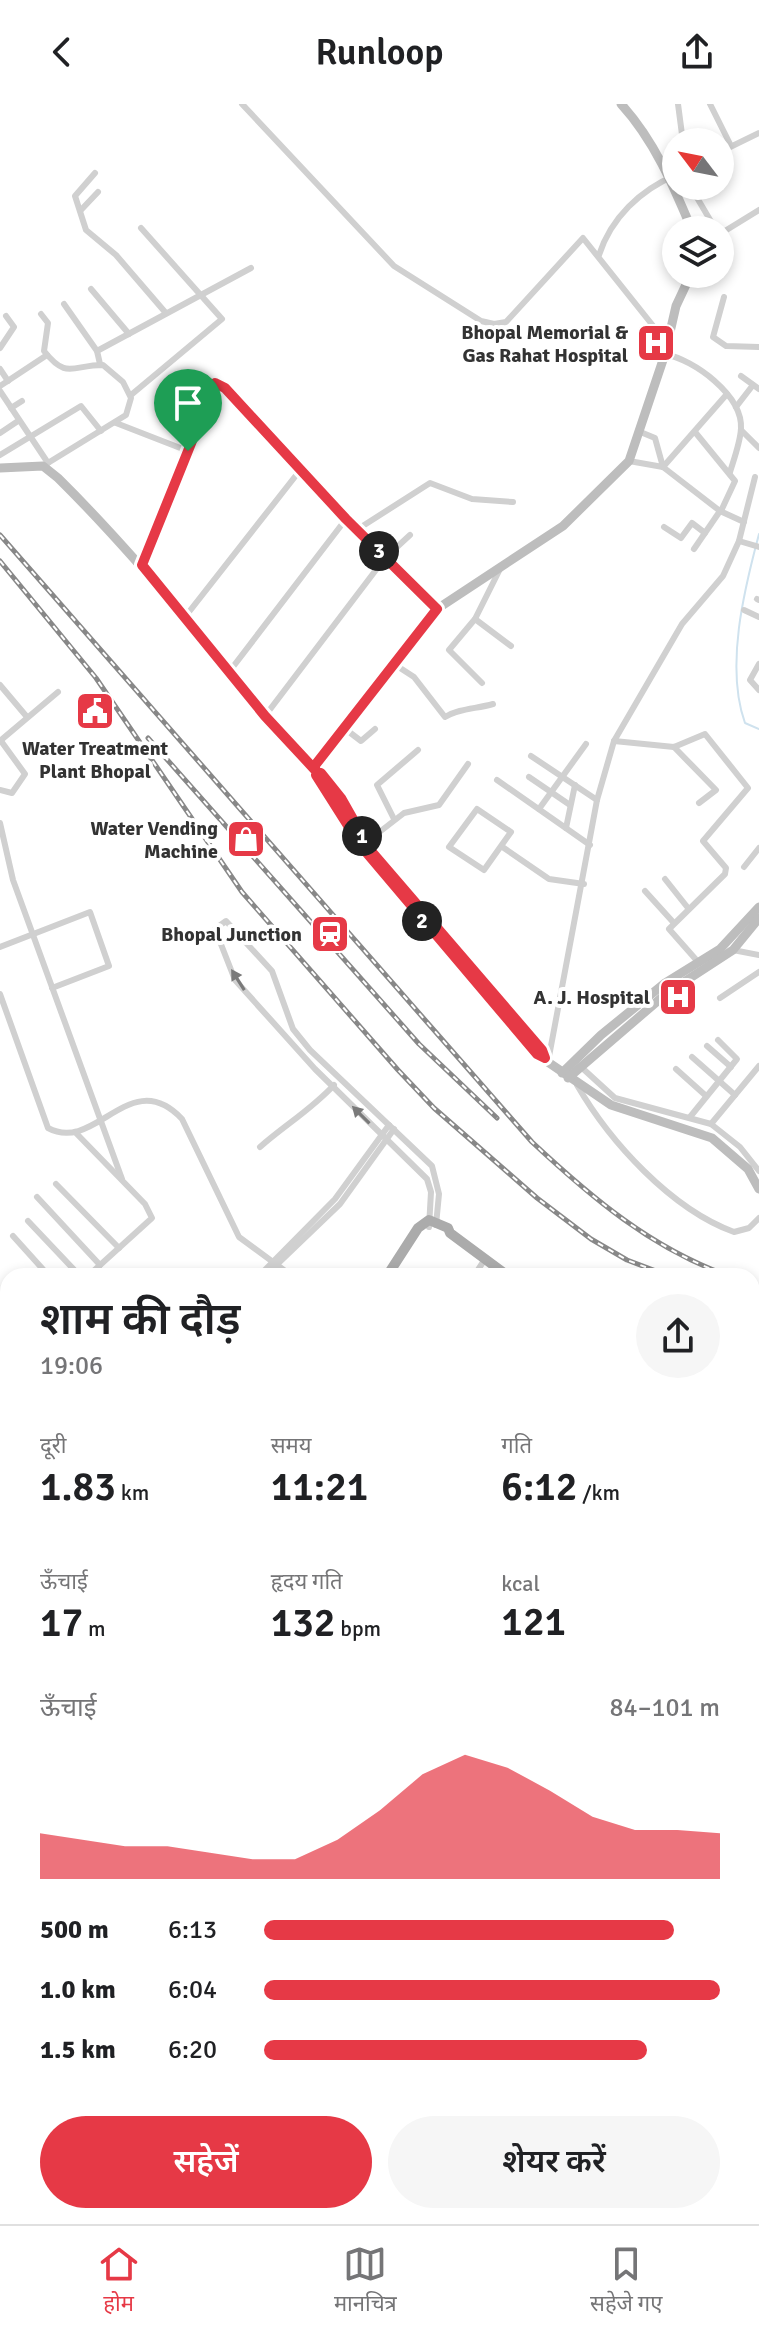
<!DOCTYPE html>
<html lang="hi">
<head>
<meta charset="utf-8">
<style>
  :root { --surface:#fff; --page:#f6f6f6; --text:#202124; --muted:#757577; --line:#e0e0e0; --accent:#e63946 }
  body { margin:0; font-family:Signika,"Noto Sans Devanagari",sans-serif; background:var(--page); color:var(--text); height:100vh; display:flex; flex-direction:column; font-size:30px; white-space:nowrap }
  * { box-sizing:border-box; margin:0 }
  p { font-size:26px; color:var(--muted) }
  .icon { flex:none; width:44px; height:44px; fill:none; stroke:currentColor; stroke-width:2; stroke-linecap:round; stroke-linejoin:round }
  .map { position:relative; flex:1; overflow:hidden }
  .details { position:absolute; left:0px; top:1164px; width:760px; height:956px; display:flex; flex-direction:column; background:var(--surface); border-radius:24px 24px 0 0; box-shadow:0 4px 12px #0003 }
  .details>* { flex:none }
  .needle { width:52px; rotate:302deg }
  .fabs { position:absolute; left:662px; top:24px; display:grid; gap:16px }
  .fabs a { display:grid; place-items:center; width:72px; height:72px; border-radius:50%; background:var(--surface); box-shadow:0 4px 12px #0003; font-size:40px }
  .pin { position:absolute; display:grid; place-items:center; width:68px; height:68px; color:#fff; margin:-82px -34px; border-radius:50% 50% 50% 0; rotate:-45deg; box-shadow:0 0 8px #0007 }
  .pin .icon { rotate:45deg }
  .km { position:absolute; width:40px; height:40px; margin:-20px; border-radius:50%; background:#222; color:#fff; font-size:22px; line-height:40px; text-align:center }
  .round { display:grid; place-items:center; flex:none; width:84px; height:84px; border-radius:42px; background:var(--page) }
  .overview { display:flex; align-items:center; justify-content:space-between; height:136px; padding:0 40px }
  h1 { font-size:44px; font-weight:600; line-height:60px }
  .stats { display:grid; grid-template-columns:repeat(3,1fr); gap:12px; height:136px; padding:8px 40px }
  .stats div { display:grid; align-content:center }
  .stats b { font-size:40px; font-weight:600 }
  .stats small { font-size:22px; font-weight:400 }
  .stats p { font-size:22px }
  .chart { height:224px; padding:16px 40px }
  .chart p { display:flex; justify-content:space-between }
  .chart svg { width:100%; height:144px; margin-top:8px; fill:var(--accent); opacity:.7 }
  .action { display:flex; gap:16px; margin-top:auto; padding:16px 40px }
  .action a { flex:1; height:92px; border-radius:48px; background:var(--accent); color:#fff; font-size:32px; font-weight:600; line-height:92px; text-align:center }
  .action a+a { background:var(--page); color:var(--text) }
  ul { padding:0 40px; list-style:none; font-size:26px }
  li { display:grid; grid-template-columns:128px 96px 1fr; align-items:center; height:60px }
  li i { height:20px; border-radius:10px; background:var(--accent) }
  header { display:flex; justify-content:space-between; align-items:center; height:104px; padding:0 40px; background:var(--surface); font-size:36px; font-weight:600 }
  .tabs { display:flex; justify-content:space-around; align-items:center; height:112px; border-top:2px solid var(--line); background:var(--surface); font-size:22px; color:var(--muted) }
  .tabs a { display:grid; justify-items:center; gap:4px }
  .tabs .current { color:var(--accent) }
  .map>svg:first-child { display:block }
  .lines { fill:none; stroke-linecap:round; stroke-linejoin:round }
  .stream { stroke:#cfe2ee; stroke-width:2 }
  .street { stroke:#d0d0d0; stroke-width:6 }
  .secondary { stroke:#bdbdbd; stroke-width:9 }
  .primary { stroke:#ababab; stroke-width:10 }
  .rail-casing { stroke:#888; stroke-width:5 }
  .rail { stroke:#fff; stroke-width:2; stroke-dasharray:6; stroke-linecap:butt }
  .secondary-bridge { stroke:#bdbdbd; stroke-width:9 }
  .oneway { fill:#7a7a7a }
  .route-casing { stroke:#fff; stroke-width:16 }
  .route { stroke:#e63946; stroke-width:10 }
  .labels { text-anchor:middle; stroke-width:8; stroke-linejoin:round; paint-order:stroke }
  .poi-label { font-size:20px; font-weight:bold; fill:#333; stroke:#fff; text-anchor:end }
</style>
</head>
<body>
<header><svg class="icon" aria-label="back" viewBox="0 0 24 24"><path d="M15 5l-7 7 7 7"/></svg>Runloop<svg class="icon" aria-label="share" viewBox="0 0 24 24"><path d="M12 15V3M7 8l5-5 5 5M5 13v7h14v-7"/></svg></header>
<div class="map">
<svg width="759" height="2120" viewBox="0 0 759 2120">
  <rect width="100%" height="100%" fill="#fff"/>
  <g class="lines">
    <!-- stream -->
    <path class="stream" d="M 759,430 C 744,486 725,563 745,619 L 759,625"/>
    <!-- street -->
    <g class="street">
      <path d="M 242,0 L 394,162 L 481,217 L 494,220 L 506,218 L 583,134 L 666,238"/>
      <path d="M 678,0 L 683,38"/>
      <path d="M 710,0 L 731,42"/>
      <path d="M 720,48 L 759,29"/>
      <path d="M 95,69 L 75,92 L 86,126 L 116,151 L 165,208"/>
      <path d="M 696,92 L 716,126"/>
      <path d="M 81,106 L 98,88"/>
      <path d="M 720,130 L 759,106"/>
      <path d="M 599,151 C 611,114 640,86 676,71"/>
      <path d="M 91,185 L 129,230"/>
      <path d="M 724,193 L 713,233 L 726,242 L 759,243"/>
      <path d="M 64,200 L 97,247 L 100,260"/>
      <path d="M 41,210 L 48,219 L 44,247 C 67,276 72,261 103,261 L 123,278 L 131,294 L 126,311 L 43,362"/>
      <path d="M 0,244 L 14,223 L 6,212"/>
      <path d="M 97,247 L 251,164"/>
      <path d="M 665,250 C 694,256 743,291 741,325 C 740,339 734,355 730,368"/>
      <path d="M 0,265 L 8,277"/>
      <path d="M 741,272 L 759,285"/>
      <path d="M 0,282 L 47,251"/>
      <path d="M 0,287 L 48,359"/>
      <path d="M 131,291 L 222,215 L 141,124"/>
      <path d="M 736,303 L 753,281"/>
      <path d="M 11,304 L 22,297"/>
      <path d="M 116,319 L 188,347"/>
      <path d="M 741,326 L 759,344"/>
      <path d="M 638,327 L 655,334 L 663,363"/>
      <path d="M 695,328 L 735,377 L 721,407"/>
      <path d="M 0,329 L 18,317"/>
      <path d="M 0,351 L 81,302 L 101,327"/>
      <path d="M 629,357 L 663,363 L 720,407 L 744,418"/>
      <path d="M 663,363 L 727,290"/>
      <path d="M 664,423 L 681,434 L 692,419 L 705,429"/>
      <path d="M 358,425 L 430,379 L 472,395 L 513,398"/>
      <path d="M 739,437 L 759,443"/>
      <path d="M 694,445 L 720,407"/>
      <path d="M 142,461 L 215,279 L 225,284 L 346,415 L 437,505"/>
      <path d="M 757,495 L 759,496"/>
      <path d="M 744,506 L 759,513"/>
      <path d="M 185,513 L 301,365"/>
      <path d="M 475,515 L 511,542"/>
      <path d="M 394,560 L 414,573 L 445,613 C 460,604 476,605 493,600"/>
      <path d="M 759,560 L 750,576 L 759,586"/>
      <path d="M 229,568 L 346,415"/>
      <path d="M 482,579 L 449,546 L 475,515 L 500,465"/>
      <path d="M 0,581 L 27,613"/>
      <path d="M 265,612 L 385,454 L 410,431"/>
      <path d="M 344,624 L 361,637 L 375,625"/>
      <path d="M 0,637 L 58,588"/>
      <path d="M 614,637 L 674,643 L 705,630 L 748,684 L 703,737 L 726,764 L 725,770 L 669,825 L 699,859"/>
      <path d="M 674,643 L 716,686 L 699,699"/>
      <path d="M 531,652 L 597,696"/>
      <path d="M 529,673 L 570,701"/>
      <path d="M 497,676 L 590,741"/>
      <path d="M 0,686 L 12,689 L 25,670 L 1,637"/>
      <path d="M 539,705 L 586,640"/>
      <path d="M 394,715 L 377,681 L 418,646"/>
      <path d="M 0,719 L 13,776 L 122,1075"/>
      <path d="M 566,724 L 575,681"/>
      <path d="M 364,740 L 404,709 L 439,701 L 468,660"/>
      <path d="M 501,742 L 484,766 L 449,743 L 477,705 L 511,728 L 501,742 L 549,775 L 584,780"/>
      <path d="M 744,763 L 759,744"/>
      <path d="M 665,775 L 688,804"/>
      <path d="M 645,787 L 673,818"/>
      <path d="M 0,843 L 90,808 L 109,862 L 52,884"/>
      <path d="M 733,846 L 759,851"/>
      <path d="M 0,890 L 48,1024 C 96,1050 130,960 182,1015 L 239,1133 L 292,1172"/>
      <path d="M 720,894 L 759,868"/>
      <path d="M 707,942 L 731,963"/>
      <path d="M 692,953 L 735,991"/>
      <path d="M 548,958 L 597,696 L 614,637 L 682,520 L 723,472 L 739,437 L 755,373"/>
      <path d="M 580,962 L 615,994 L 711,1020 L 740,1043 L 759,1067"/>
      <path d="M 676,965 L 705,991"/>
      <path d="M 577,981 C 610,1038 671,1105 734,1128 L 749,1124 L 759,1114"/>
      <path d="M 690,1013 L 737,955 L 718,936"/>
      <path d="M 711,1020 L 759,962"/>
      <path d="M 75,1028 L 145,1100 L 152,1114 L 88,1172"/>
      <path d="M 260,1043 C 285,1021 312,1005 334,981"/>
      <path d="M 56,1080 L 119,1144"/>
      <path d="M 37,1093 L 100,1161"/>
      <path d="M 28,1117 L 80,1172"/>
      <path d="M 429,1123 L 431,1088 L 427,1075 L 315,965 L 235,876 L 215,825 L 226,817 L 272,867 L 293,925 L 310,946 L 432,1062 L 439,1090 L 436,1121"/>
      <path d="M 13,1132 L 49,1172"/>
      <path d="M 259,1172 L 335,1095 L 389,1021"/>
      <path d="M 265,1172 L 340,1100 L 394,1025"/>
      <path d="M 474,1172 L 485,1155"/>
      <path d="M 0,1251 L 8,1244"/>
      <path d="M 0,1423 L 8,1419"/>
      <path d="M 752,1457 L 759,1453"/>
      <path d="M 752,1535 L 759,1535"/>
      <path d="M 752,1682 L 759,1687"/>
      <path d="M 752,1739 L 759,1743"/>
      <path d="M 0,1749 L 8,1744"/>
      <path d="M 752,1832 L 759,1829"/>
      <path d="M 752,1907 L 759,1912"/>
      <path d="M 3,1967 L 8,1959"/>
      <path d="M 0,2078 L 8,2083"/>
      <path d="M 752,2098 L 759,2102"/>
      <path d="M 46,2112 L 56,2120"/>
      <path d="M 346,2112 L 358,2120"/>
      <path d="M 487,2112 L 500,2120"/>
      <path d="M 581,2112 L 593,2120"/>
      <path d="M 679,2112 L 692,2120"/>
      <path d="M 208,2113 L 219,2120"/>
      <path d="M 136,2120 L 142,2112"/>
      <path d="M 146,2120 L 151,2112"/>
      <path d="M 328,2120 L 335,2112"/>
      <path d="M 387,2120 L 392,2112"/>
      <path d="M 568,2120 L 573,2112"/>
    </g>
    <!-- secondary -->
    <g class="secondary">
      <path d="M 621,0 C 654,36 673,81 692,126"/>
      <path d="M 691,170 L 676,202 L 665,250 L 629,357 L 563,422 L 437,505 L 314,665 L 361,742 L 539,952 L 611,1001 L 712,1034 L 748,1065 L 759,1085"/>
      <path d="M 0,364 L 43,362 L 58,374 C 150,465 227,568 314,663"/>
      <path d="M 317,668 L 341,694 L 373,750"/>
      <path d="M 414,798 L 545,954"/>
      <path d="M 562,969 L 601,931 L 665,879 L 720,845 L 759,803"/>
      <path d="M 568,974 L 667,889 L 733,846 L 759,814"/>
      <path d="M 752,1498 L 759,1493"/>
      <path d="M 752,1665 L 759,1658"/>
      <path d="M 0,1862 L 8,1858"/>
      <path d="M 752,1982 L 759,1991"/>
      <path d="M 752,2006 L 759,2011"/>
      <path d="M 82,2120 L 86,2112"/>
    </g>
    <!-- primary -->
    <g class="primary">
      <path d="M 387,1172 L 418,1124 L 429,1116 L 448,1124 L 450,1129 L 508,1172"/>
      <path d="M 0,1268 L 8,1400"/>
      <path d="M 752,1351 L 759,1358"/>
      <path d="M 0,1632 L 8,1627"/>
      <path d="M 0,1644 L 8,1639"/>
    </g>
    <!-- rail casing -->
    <g class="rail-casing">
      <g id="rail">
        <path d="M 0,431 L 532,1038 C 592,1094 651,1144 729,1172"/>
        <path d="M 0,457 L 96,574 L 242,788 L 398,966 L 434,1004 L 537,1094 L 591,1135 L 627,1156 L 669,1172"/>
        <path d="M 148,634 L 419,940 L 497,1014"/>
        <path d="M 752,1184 L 759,1187"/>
      </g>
    </g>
    <!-- rail -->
    <use href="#rail" class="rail"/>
    <!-- secondary-bridge -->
    <path class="secondary-bridge" d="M 752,1215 L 759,1187"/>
  </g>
  <!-- one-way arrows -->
  <defs><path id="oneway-solid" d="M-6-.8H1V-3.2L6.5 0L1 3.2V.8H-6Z" transform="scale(2)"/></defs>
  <g class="oneway">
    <use href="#oneway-solid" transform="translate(238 876) rotate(-122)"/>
    <use href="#oneway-solid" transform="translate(361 1011) rotate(-135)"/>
  </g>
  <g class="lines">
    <!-- route casing -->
    <g class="route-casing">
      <path id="route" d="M 188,347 L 142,461 L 265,612 L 317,668 L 321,669 L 341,694 L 371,747 L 542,946 L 545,954 L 537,950 L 361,742 L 316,671 L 317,668 L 314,663 L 316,660 L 437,505 L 346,415 L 225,284 L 215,279 L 188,347"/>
    </g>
    <!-- route -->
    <use href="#route" class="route"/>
  </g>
  <!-- icons -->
  <defs>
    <g id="hospital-square" transform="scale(2)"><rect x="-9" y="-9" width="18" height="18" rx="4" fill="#e63946" stroke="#fff"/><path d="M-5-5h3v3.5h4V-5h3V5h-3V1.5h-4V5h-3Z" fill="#fff"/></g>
    <g id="civic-square" transform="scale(2)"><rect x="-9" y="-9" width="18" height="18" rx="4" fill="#e63946" stroke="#fff"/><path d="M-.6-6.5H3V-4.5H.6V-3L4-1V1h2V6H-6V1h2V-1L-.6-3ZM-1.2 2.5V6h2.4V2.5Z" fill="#fff"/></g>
    <g id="shop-square" transform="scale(2)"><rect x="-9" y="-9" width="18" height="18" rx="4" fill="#e63946" stroke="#fff"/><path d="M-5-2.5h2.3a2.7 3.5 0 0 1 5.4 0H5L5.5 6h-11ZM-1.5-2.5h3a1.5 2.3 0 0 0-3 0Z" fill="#fff"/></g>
    <g id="station-square" transform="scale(2)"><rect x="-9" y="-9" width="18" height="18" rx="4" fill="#e63946" stroke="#fff"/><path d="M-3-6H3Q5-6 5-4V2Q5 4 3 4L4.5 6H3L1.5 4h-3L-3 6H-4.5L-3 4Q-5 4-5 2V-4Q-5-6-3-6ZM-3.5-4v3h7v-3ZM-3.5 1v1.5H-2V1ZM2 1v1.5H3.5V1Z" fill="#fff"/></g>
  </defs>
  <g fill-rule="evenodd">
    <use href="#hospital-square" x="656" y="239"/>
    <use href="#civic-square" x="95" y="607"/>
    <use href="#shop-square" x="246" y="735"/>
    <use href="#station-square" x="330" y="830"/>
    <use href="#hospital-square" x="678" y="893"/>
  </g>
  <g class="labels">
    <!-- poi labels -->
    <g class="poi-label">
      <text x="628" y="235">Bhopal Memorial &amp;<tspan x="628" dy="23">Gas Rahat Hospital</tspan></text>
      <text x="95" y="651" text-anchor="middle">Water Treatment<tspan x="95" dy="23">Plant Bhopal</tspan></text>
      <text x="218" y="731">Water Vending<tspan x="218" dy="23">Machine</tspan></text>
      <text x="302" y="837">Bhopal Junction</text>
      <text x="650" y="900">A. J. Hospital</text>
    </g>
  </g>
</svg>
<div class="fabs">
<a><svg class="needle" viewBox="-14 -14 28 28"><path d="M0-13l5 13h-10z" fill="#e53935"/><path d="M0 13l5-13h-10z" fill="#757577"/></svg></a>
<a><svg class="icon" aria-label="layers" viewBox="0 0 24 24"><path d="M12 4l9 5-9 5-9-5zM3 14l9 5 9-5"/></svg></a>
</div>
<div class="pin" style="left:188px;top:347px;background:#1e9e55"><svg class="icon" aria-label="arrive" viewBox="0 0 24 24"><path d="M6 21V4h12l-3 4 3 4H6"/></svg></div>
<b class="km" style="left:362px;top:732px">1</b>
<b class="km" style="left:422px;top:817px">2</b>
<b class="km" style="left:379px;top:447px">3</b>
<section class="details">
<div class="overview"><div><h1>शाम की दौड़</h1><p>19:06</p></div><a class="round"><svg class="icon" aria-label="share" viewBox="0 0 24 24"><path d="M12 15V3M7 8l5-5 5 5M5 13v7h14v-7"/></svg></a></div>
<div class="stats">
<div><p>दूरी</p><b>1.83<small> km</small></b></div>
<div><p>समय</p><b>11:21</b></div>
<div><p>गति</p><b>6:12<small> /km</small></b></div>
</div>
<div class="stats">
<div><p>ऊँचाई</p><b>17<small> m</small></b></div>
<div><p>हृदय गति</p><b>132<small> bpm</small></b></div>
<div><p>kcal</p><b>121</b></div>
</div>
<div class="chart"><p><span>ऊँचाई</span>84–101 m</p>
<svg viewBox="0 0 160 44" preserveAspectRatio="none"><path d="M0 44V30L10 32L20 34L30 34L40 36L50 38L60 38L70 32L80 23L90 12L100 6L110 10L120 17L130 25L140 29L150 29L160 30V44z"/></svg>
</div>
<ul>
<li><b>500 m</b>6:13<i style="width:90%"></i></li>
<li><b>1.0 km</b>6:04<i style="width:100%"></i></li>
<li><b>1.5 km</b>6:20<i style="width:84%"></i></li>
</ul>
<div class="action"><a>सहेजें</a><a>शेयर करें</a></div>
</section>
</div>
<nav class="tabs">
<a class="current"><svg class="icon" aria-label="home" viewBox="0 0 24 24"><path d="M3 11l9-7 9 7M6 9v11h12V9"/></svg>होम</a>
<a><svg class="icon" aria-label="map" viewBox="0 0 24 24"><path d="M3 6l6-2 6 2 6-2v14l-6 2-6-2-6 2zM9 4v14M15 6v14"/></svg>मानचित्र</a>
<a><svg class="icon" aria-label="saved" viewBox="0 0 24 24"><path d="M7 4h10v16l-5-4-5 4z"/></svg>सहेजे गए</a>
</nav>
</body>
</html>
